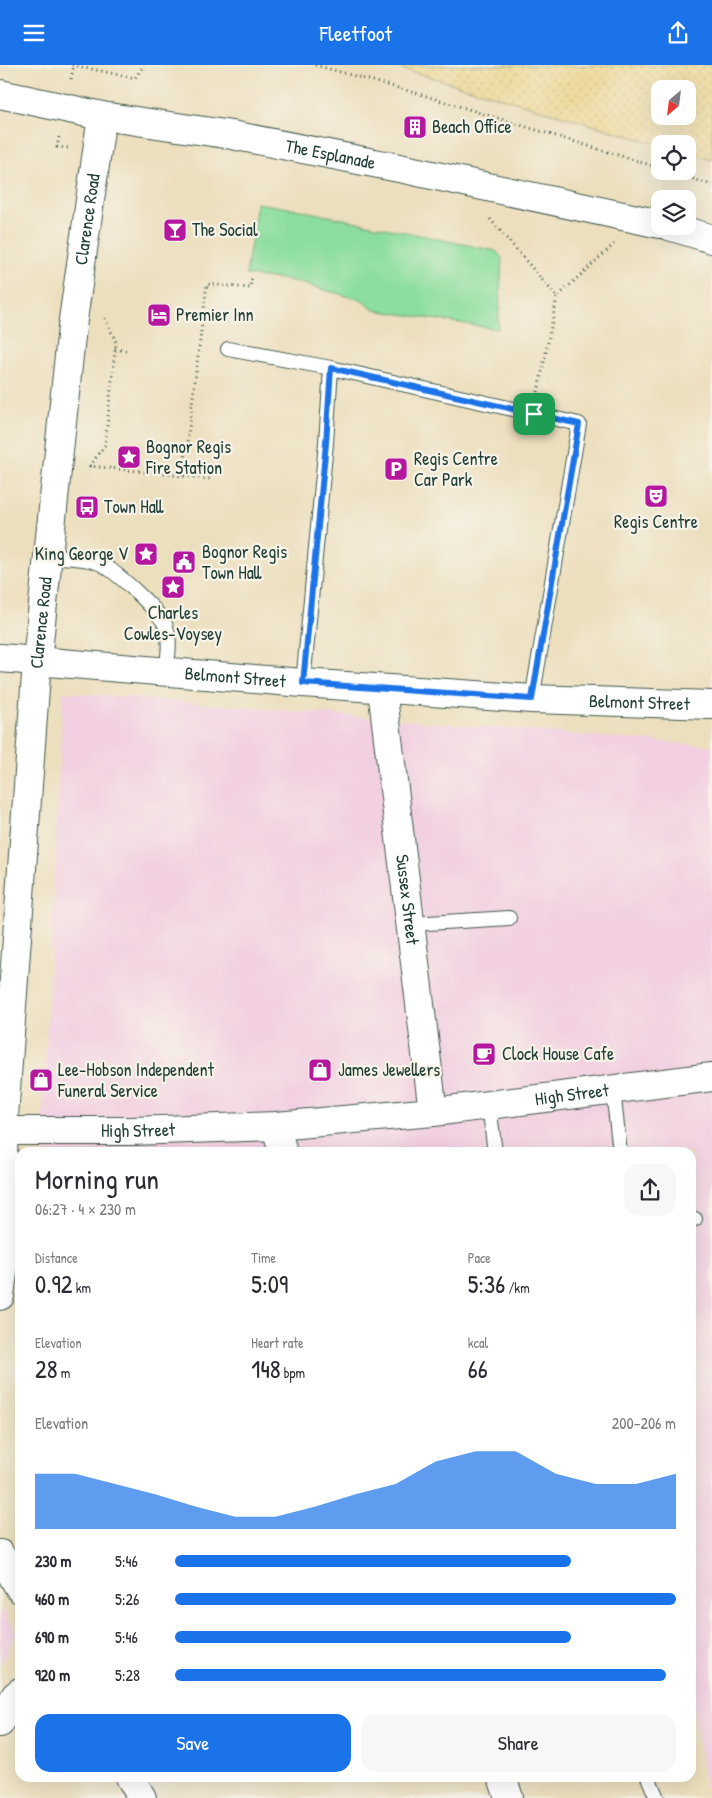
<!DOCTYPE html>
<html lang="en">
<head>
<meta charset="utf-8">
<style>
  :root { --surface:#fff; --page:#f7f7f7; --text:#2b2b33; --muted:#7c7c81; --accent:#1a73e8 }
  body { margin:0; font-family:"Patrick Hand",sans-serif; background:var(--page); color:var(--text); height:100vh; display:flex; flex-direction:column; font-size:19px; white-space:nowrap }
  * { box-sizing:border-box; margin:0 }
  p { font-size:16px; color:var(--muted) }
  .icon { flex:none; width:28px; height:28px; fill:none; stroke:currentColor; stroke-width:2; stroke-linecap:round; stroke-linejoin:round }
  .map { position:relative; flex:1; overflow:hidden }
  .side { position:absolute; left:15px; top:1082px; width:681px; height:635px; display:flex; flex-direction:column; background:var(--surface); border-radius:15px; box-shadow:0 5px 20px #0002 }
  .side>* { flex:none }
  .needle { width:32px; rotate:208deg }
  .tools { position:absolute; left:651px; top:15px; display:grid; gap:10px }
  .tools a { display:grid; place-items:center; width:45px; height:45px; border-radius:10px; background:var(--surface); box-shadow:0 5px 20px #0002; font-size:25px }
  .pin { position:absolute; display:grid; place-items:center; width:42px; height:42px; color:#fff; margin:-21px; border-radius:10px; box-shadow:0 2px 8px #0006 }
  .round { display:grid; place-items:center; flex:none; width:52px; height:52px; border-radius:15px; background:var(--page) }
  .summary { display:flex; align-items:center; justify-content:space-between; height:85px; padding:0 20px }
  h1 { font-size:28px; font-weight:600; line-height:38px }
  .metrics { display:grid; grid-template-columns:repeat(3,1fr); gap:8px; height:85px; padding:5px 20px }
  .metrics div { display:grid; align-content:center }
  .metrics b { font-size:25px; font-weight:600 }
  .metrics small { font-size:14px; font-weight:400 }
  .metrics p { font-size:14px }
  .chart { height:140px; padding:10px 20px }
  .chart p { display:flex; justify-content:space-between }
  .chart svg { width:100%; height:90px; margin-top:5px; fill:var(--accent); opacity:.7 }
  .button { display:flex; gap:10px; margin-top:auto; padding:10px 20px }
  .button a { flex:1; height:58px; border-radius:15px; background:var(--accent); color:#fff; font-size:20px; font-weight:600; line-height:58px; text-align:center }
  .button a+a { background:var(--page); color:var(--text) }
  ul { padding:0 20px; list-style:none; font-size:16px }
  li { display:grid; grid-template-columns:80px 60px 1fr; align-items:center; height:38px }
  li i { height:12px; border-radius:6px; background:var(--accent) }
  header { display:flex; justify-content:space-between; align-items:center; height:65px; padding:0 20px; background:var(--accent); color:#fff; font-size:22px; font-weight:600 }
  .map>svg:first-child { display:block }
  .built { fill:#f2cfe1 }
  .green { fill:#8cde9e; stroke:#568e69 }
  .sand { fill:url(#sand-dots); stroke:#868c69; fill-rule:evenodd }
  .lines { fill:none; stroke-linecap:round; stroke-linejoin:round }
  .lane-casing { stroke:#3e5549; stroke-width:16 }
  .street-casing { stroke:#3e5549; stroke-width:30 }
  .secondary-casing { stroke:#3e5549; stroke-width:30 }
  .path { stroke:#3e5549; stroke-width:3; stroke-dasharray:1 4; stroke-linecap:butt }
  .lane { stroke:#fff; stroke-width:14 }
  .street { stroke:#fff; stroke-width:28 }
  .secondary { stroke:#fff; stroke-width:28 }
  .route-casing { stroke:#fff; stroke-width:10 }
  .route { stroke:#1a73e8; stroke-width:6 }
  .labels { text-anchor:middle; stroke-width:4.5; stroke-linejoin:round; paint-order:stroke }
  .poi-label { font-size:18px; fill:#1f3d34; stroke:#f7f3e8; text-anchor:start }
  .street-label { font-size:18px; fill:#1f3d34; stroke:#f7f3e8 }
</style>
</head>
<body>
<header><svg class="icon" aria-label="menu" viewBox="0 0 24 24"><path d="M4 6h16M4 12h16M4 18h16"/></svg>Fleetfoot<svg class="icon" aria-label="share" viewBox="0 0 24 24"><path d="M12 15V3M7 8l5-5 5 5M5 13v7h14v-7"/></svg></header>
<div class="map">
<svg width="712" height="1733" viewBox="0 0 712 1733">
  <defs>
    <pattern id="sand-dots" width="8" height="8" patternUnits="userSpaceOnUse" patternTransform="scale(1.25)"><rect width="8" height="8" fill="#eeda9e"/><path d="M2 2h.1M6 6h.1" fill="none" stroke="#ccbc89" stroke-width="1.8" stroke-linecap="round"/></pattern>
  </defs>
  <rect width="100%" height="100%" fill="#f7f3e8"/>
  <filter id="ink" filterUnits="userSpaceOnUse"><feTurbulence type="fractalNoise" baseFrequency=".02" numOctaves="2"/><feDisplacementMap in="SourceGraphic" scale="10" xChannelSelector="R" yChannelSelector="G"/><feConvolveMatrix kernelMatrix="1 2 1 2 8 2 1 2 1" color-interpolation-filters="sRGB"/></filter>
  <filter id="wash" filterUnits="userSpaceOnUse"><feTurbulence type="fractalNoise" baseFrequency=".0096" numOctaves="4" result="noise"/><feDisplacementMap in="SourceGraphic" scale="20" xChannelSelector="R" yChannelSelector="G"/><feGaussianBlur stdDeviation="1.12" result="paint"/><feColorMatrix in="noise" values="0 0 0 0 0 0 0 0 0 0 0 0 0 0 0 0 0 1.4 0 .05"/><feComposite in="paint" operator="in"/></filter>
  <g filter="url(#wash)">
    <rect width="100%" height="100%" fill="#ecdfbd"/>
    <!-- built -->
    <g class="built">
      <path d="M 63,627 L 712,681 L 712,1733 L 707,1733 L 691,1629 L 691,1088 L 41,1088 Z"/>
      <path d="M 0,1542 L 17,1568 L 0,1601 Z"/>
    </g>
    <!-- green -->
    <path class="green" d="M 257,138 L 295,144 L 496,186 L 502,193 L 498,264 L 374,245 L 361,235 L 289,215 L 246,210 Z"/>
    <!-- sand -->
    <path class="sand" d="M 390,0 L 712,0 L 712,95 L 688,88 L 688,79 L 660,80 ZM 660,24 L 688,24 L 688,51 L 660,51 Z"/>
  </g>
  <g filter="url(#ink)">
    <g class="lines">
      <!-- lane casing -->
      <g class="lane-casing">
        <g id="lane">
          <path d="M 228,284 L 331,303 L 579,359 L 532,634"/>
          <path d="M 48,491 C 64,493 82,492 97,497 C 112,502 162,548 166,562 C 171,577 168,591 166,607"/>
          <path d="M 303,618 L 326,378 L 331,303"/>
          <path d="M 412,859 L 509,853"/>
          <path d="M 613,1025 L 620,1088"/>
          <path d="M 489,1040 L 495,1088"/>
          <path d="M 691,1154 L 695,1154"/>
          <path d="M 648,1712 L 657,1733"/>
        </g>
      </g>
      <!-- street casing -->
      <g class="street-casing">
        <g id="street">
          <path id="s1" d="M 0,593 L 303,618 L 532,634 L 712,640"/>
          <path id="s2" d="M 382,624 L 433,1047 L 712,1012"/>
          <path d="M 276,1061 L 283,1088"/>
          <path d="M 0,1658 L 15,1631 L 20,1627"/>
          <path d="M 502,1712 L 509,1733"/>
        </g>
      </g>
      <!-- secondary casing -->
      <g class="secondary-casing">
        <g id="secondary">
          <path id="s3" d="M 0,29 L 102,51 L 232,70 L 404,104 L 660,159"/>
          <path d="M 669,161 L 712,174"/>
          <path id="s4" d="M 0,1066 L 131,1066 L 276,1061 L 433,1047"/>
          <path id="s5" d="M 0,1231 L 5,1193 L 3,1066 L 37,596 L 72,262 L 102,51"/>
          <path d="M 0,1489 L 20,1524"/>
          <path d="M 130,1712 L 142,1733"/>
        </g>
      </g>
      <!-- path -->
      <g class="path">
        <path d="M 72,0 L 135,13 L 144,0"/>
        <path d="M 315,0 L 416,28 L 660,103"/>
        <path d="M 71,14 L 74,0"/>
        <path d="M 59,72 L 57,82 L 69,83"/>
        <path d="M 669,106 L 712,120"/>
        <path d="M 490,154 L 557,232 L 614,179"/>
        <path d="M 105,253 L 116,277 L 105,380 L 90,401 L 211,414"/>
        <path d="M 115,284 L 128,286"/>
        <path d="M 538,327 L 557,232"/>
        <path d="M 183,411 L 207,219 L 250,223 L 252,211"/>
      </g>
      <!-- lane -->
      <use href="#lane" class="lane"/>
      <!-- street -->
      <use href="#street" class="street"/>
      <!-- secondary -->
      <use href="#secondary" class="secondary"/>
    </g>
  </g>
  <g class="lines" filter="url(#ink)">
    <!-- route casing -->
    <g class="route-casing">
      <path id="route" d="M 331,303 L 579,359 L 532,634 L 303,618 L 326,378 Z"/>
    </g>
    <!-- route -->
    <use href="#route" class="route"/>
  </g>
  <!-- icons -->
  <defs>
    <g id="building-square" transform="scale(1.25)"><rect x="-9" y="-9" width="18" height="18" rx="4" fill="#b5179e" stroke="#f7f3e8"/><path d="M-4-6H4V6H1V3H-1V6H-4ZM-2.5-4.3h1.7v1.8h-1.7ZM.8-4.3h1.7v1.8H.8ZM-2.5-1h1.7V.8h-1.7ZM.8-1h1.7V.8H.8Z" fill="#fff"/></g>
    <g id="bar-square" transform="scale(1.25)"><rect x="-9" y="-9" width="18" height="18" rx="4" fill="#b5179e" stroke="#f7f3e8"/><path d="M-6-5H6L.8 .8V4.5H3.5V6h-7V4.5H-.8V.8Z" fill="#fff"/></g>
    <g id="hotel-square" transform="scale(1.25)"><rect x="-9" y="-9" width="18" height="18" rx="4" fill="#b5179e" stroke="#f7f3e8"/><path d="M-6-4.5h1.5V1H6V5H4.5V3h-9V5H-6ZM-4 0a1.8 1.8 0 1 1 3.6 0ZM.5 0V-2.5h3Q6-2.5 6 0Z" fill="#fff"/></g>
    <g id="sight-square" transform="scale(1.25)"><rect x="-9" y="-9" width="18" height="18" rx="4" fill="#b5179e" stroke="#f7f3e8"/><path d="M0-6L1.8-2.2L6-1.7L2.9 1.2L3.7 5.4L0 3.3L-3.7 5.4L-2.9 1.2L-6-1.7L-1.8-2.2Z" fill="#fff"/></g>
    <g id="parking-square" transform="scale(1.25)"><rect x="-9" y="-9" width="18" height="18" rx="4" fill="#b5179e" stroke="#f7f3e8"/><path d="M-3.5-5.5H1a3.5 3.5 0 0 1 0 7H-1V5.5H-3.5ZM-1-3.4V-.6H.8a1.4 1.4 0 0 0 0-2.8Z" fill="#fff"/></g>
    <g id="theatre-square" transform="scale(1.25)"><rect x="-9" y="-9" width="18" height="18" rx="4" fill="#b5179e" stroke="#f7f3e8"/><path d="M-5-5.5Q0-4 5-5.5V0Q5 5 0 6Q-5 5-5 0ZM-3.3-2.5H-1v1.5H-3.3ZM1-2.5H3.3v1.5H1ZM-2.8 1Q0 5.5 2.8 1Z" fill="#fff"/></g>
    <g id="bus-square" transform="scale(1.25)"><rect x="-9" y="-9" width="18" height="18" rx="4" fill="#b5179e" stroke="#f7f3e8"/><path d="M-5-6H5V4H4V6H2V4H-2V6H-4V4H-5ZM-3.5-4V0h7V-4ZM-3.5 1.2v1.5H-2V1.2ZM2 1.2v1.5H3.5V1.2Z" fill="#fff"/></g>
    <g id="civic-square" transform="scale(1.25)"><rect x="-9" y="-9" width="18" height="18" rx="4" fill="#b5179e" stroke="#f7f3e8"/><path d="M-.6-6.5H3V-4.5H.6V-3L4-1V1h2V6H-6V1h2V-1L-.6-3ZM-1.2 2.5V6h2.4V2.5Z" fill="#fff"/></g>
    <g id="cafe-square" transform="scale(1.25)"><rect x="-9" y="-9" width="18" height="18" rx="4" fill="#b5179e" stroke="#f7f3e8"/><path d="M-5.5-4.5H6V0H3Q3 3.5 0 3.5H-2.5Q-5.5 3.5-5.5 0ZM3-3.2v2h1.7v-2ZM-6 4.5H4V6H-6Z" fill="#fff"/></g>
    <g id="shop-square" transform="scale(1.25)"><rect x="-9" y="-9" width="18" height="18" rx="4" fill="#b5179e" stroke="#f7f3e8"/><path d="M-5-2.5h2.3a2.7 3.5 0 0 1 5.4 0H5L5.5 6h-11ZM-1.5-2.5h3a1.5 2.3 0 0 0-3 0Z" fill="#fff"/></g>
  </defs>
  <g fill-rule="evenodd">
    <use href="#building-square" x="415" y="62"/>
    <use href="#bar-square" x="175" y="165"/>
    <use href="#hotel-square" x="159" y="250"/>
    <use href="#sight-square" x="129" y="392"/>
    <use href="#parking-square" x="396" y="404"/>
    <use href="#theatre-square" x="656" y="431"/>
    <use href="#bus-square" x="87" y="442"/>
    <use href="#sight-square" x="146" y="489"/>
    <use href="#civic-square" x="184" y="497"/>
    <use href="#sight-square" x="173" y="522"/>
    <use href="#cafe-square" x="484" y="989"/>
    <use href="#shop-square" x="320" y="1005"/>
    <use href="#shop-square" x="41" y="1015"/>
  </g>
  <g class="labels">
    <!-- poi labels -->
    <g class="poi-label">
      <text x="432" y="68">Beach Office</text>
      <text x="192" y="171">The Social</text>
      <text x="176" y="256">Premier Inn</text>
      <text x="146" y="388">Bognor Regis<tspan x="146" dy="21">Fire Station</tspan></text>
      <text x="414" y="400">Regis Centre<tspan x="414" dy="21">Car Park</tspan></text>
      <text x="104" y="448">Town Hall</text>
      <text x="656" y="463" text-anchor="middle">Regis Centre</text>
      <text x="202" y="493">Bognor Regis<tspan x="202" dy="21">Town Hall</tspan></text>
      <text x="128" y="495" text-anchor="end">King George V</text>
      <text x="173" y="554" text-anchor="middle">Charles<tspan x="173" dy="21">Cowles-Voysey</tspan></text>
      <text x="502" y="995">Clock House Cafe</text>
      <text x="58" y="1011">Lee-Hobson Independent<tspan x="58" dy="21">Funeral Service</tspan></text>
      <text x="338" y="1011">James Jewellers</text>
    </g>
    <!-- street labels -->
    <g class="street-label">
      <text dy="6" stroke="none"><textPath href="#s3" startOffset="336">The Esplanade</textPath></text>
      <text dy="6" stroke="none"><textPath href="#s5" startOffset="1081">Clarence Road</textPath></text>
      <text dy="6" stroke="none"><textPath href="#s5" startOffset="675">Clarence Road</textPath></text>
      <text dy="6" stroke="none"><textPath href="#s1" startOffset="236">Belmont Street</textPath></text>
      <text dy="6" stroke="none"><textPath href="#s1" startOffset="641">Belmont Street</textPath></text>
      <text dy="6" stroke="none"><textPath href="#s2" startOffset="212">Sussex Street</textPath></text>
      <text dy="6" stroke="none"><textPath href="#s2" startOffset="566">High Street</textPath></text>
      <text dy="6" stroke="none"><textPath href="#s4" startOffset="138">High Street</textPath></text>
    </g>
  </g>
</svg>
<div class="tools">
<a><svg class="needle" viewBox="-14 -14 28 28"><path d="M0-13l5 13h-10z" fill="#e53935"/><path d="M0 13l5-13h-10z" fill="#7c7c81"/></svg></a>
<a><svg class="icon" aria-label="locate" viewBox="0 0 24 24"><circle cx="12" cy="12" r="6"/><path d="M12 2v4M12 18v4M2 12h4M18 12h4"/></svg></a>
<a><svg class="icon" aria-label="layers" viewBox="0 0 24 24"><path d="M12 4l9 5-9 5-9-5zM3 14l9 5 9-5"/></svg></a>
</div>
<div class="pin" style="left:534px;top:349px;background:#1e9e55"><svg class="icon" aria-label="arrive" viewBox="0 0 24 24"><path d="M6 21V4h12l-3 4 3 4H6"/></svg></div>
<section class="side">
<div class="summary"><div><h1>Morning run</h1><p>06:27 · 4 × 230 m</p></div><a class="round"><svg class="icon" aria-label="share" viewBox="0 0 24 24"><path d="M12 15V3M7 8l5-5 5 5M5 13v7h14v-7"/></svg></a></div>
<div class="metrics">
<div><p>Distance</p><b>0.92<small> km</small></b></div>
<div><p>Time</p><b>5:09</b></div>
<div><p>Pace</p><b>5:36<small> /km</small></b></div>
</div>
<div class="metrics">
<div><p>Elevation</p><b>28<small> m</small></b></div>
<div><p>Heart rate</p><b>148<small> bpm</small></b></div>
<div><p>kcal</p><b>66</b></div>
</div>
<div class="chart"><p><span>Elevation</span>200–206 m</p>
<svg viewBox="0 0 160 44" preserveAspectRatio="none"><path d="M0 44V17L10 17L20 22L30 27L40 33L50 38L60 38L70 33L80 27L90 22L100 11L110 6L120 6L130 17L140 22L150 22L160 17V44z"/></svg>
</div>
<ul>
<li><b>230 m</b>5:46<i style="width:79%"></i></li>
<li><b>460 m</b>5:26<i style="width:100%"></i></li>
<li><b>690 m</b>5:46<i style="width:79%"></i></li>
<li><b>920 m</b>5:28<i style="width:98%"></i></li>
</ul>
<div class="button"><a>Save</a><a>Share</a></div>
</section>
</div>
</body>
</html>
